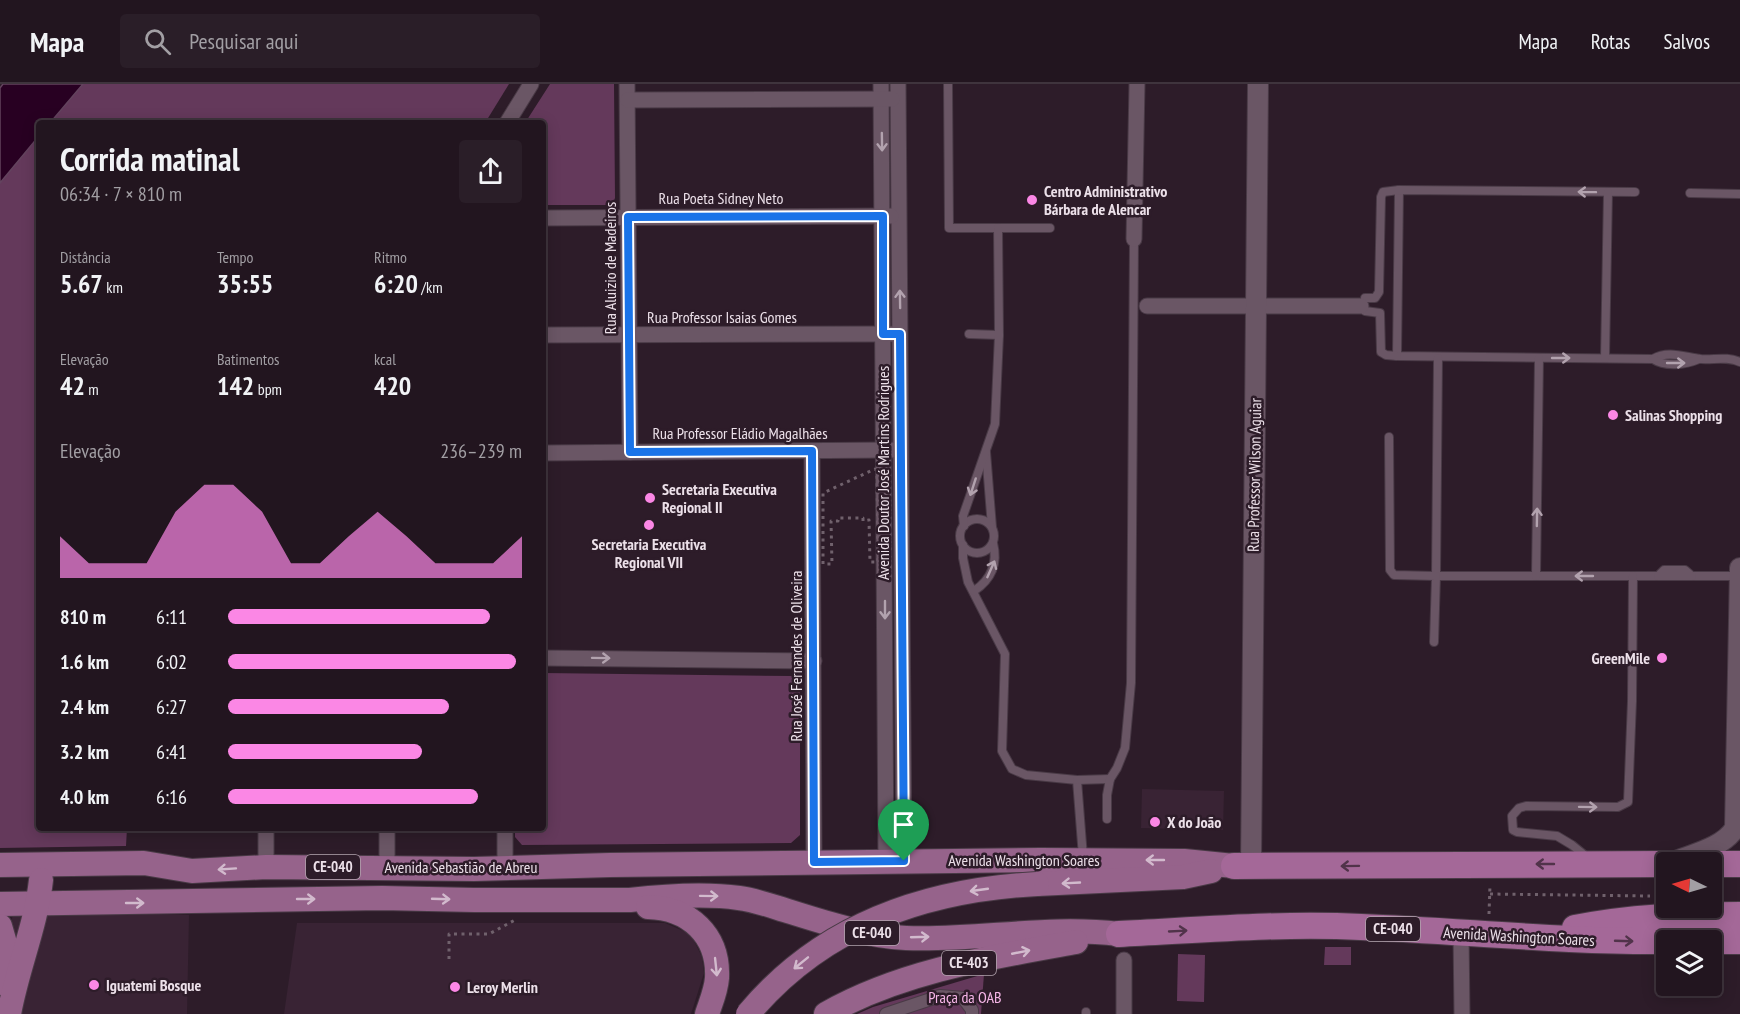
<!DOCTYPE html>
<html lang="pt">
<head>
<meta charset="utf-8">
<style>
  :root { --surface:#22151f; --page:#2a1e28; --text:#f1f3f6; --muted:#a29fa4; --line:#3f343d; --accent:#fb87e5 }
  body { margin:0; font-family:"PT Sans Narrow",sans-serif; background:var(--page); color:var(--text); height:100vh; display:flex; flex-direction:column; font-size:22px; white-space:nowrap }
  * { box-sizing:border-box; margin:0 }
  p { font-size:20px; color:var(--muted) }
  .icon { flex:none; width:33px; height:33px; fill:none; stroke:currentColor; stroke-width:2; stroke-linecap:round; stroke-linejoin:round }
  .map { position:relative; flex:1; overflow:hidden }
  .side { position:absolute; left:36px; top:36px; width:510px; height:711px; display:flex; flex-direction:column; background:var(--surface); border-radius:6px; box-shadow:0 3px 15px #0003,0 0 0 2px var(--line) }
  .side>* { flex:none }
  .needle { width:39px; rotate:275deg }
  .fabs { position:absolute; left:1656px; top:768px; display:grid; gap:12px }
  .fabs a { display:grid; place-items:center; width:66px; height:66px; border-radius:6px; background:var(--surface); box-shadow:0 3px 15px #0003,0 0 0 2px var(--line); font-size:30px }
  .pin { position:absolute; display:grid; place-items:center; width:51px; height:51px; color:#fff; margin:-62px -26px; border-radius:50% 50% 50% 0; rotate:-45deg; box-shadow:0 0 6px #0007 }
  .pin .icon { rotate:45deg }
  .round { display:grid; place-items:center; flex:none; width:63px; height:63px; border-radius:6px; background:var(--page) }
  .headline { display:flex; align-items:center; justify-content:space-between; height:102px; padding:0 24px }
  h1 { font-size:33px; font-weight:800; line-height:45px }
  .metrics { display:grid; grid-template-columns:repeat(3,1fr); gap:9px; height:102px; padding:6px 24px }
  .metrics div { display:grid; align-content:center }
  .metrics b { font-size:26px; font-weight:800 }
  .metrics small { font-size:16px; font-weight:400 }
  .metrics p { font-size:16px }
  .chart { height:168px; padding:12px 24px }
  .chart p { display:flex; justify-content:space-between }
  .chart svg { width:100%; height:108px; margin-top:6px; fill:var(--accent); opacity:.7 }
  ul { padding:0 24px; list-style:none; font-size:20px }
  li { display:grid; grid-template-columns:96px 72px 1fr; align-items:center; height:45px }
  li i { height:15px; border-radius:8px; background:var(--accent) }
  header { display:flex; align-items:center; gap:36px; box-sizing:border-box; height:84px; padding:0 30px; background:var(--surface); border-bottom:2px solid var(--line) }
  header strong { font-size:28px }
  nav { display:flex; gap:33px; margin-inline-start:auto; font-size:21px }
  .search { width:420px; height:54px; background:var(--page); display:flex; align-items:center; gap:15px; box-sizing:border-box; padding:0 21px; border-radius:6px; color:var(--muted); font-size:22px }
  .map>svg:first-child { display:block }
  .built { fill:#392334 }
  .green { fill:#64395b }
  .water { fill:#280022; stroke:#63435e; stroke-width:1.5 }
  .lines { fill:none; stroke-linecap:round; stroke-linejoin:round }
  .service-casing { stroke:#493a46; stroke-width:10 }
  .pedestrian-casing { stroke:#493a46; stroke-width:14 }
  .minor-casing { stroke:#493a46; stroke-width:17 }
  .tertiary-casing { stroke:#493a46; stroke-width:22 }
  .primary-casing { stroke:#493a46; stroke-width:26 }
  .trunk-casing { stroke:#493a46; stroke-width:28 }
  .path { stroke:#70616c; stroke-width:3; stroke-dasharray:3 4.5; stroke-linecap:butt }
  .service { stroke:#6a5665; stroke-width:8 }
  .pedestrian { stroke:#6a5665; stroke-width:12 }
  .minor { stroke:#6a5665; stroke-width:15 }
  .tertiary { stroke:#6a5665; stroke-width:20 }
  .primary { stroke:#96638b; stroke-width:24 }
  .trunk { stroke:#a46898; stroke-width:26 }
  .primary-bridge-casing { stroke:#493a46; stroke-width:26; stroke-linecap:butt }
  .primary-bridge { stroke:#96638b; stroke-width:24 }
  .oneway { stroke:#b2a2ae }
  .oneway2 { stroke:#d2bacd }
  .oneway3 { stroke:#51334a }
  .route-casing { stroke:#fff; stroke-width:12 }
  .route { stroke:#1a73e8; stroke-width:8 }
  .poi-dot { fill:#fb87e5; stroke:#2d1c29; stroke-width:2 }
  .labels { text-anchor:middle; stroke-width:5; stroke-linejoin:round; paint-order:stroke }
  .shield { fill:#2d1c29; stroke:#b3a5af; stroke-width:1.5 }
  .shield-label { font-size:15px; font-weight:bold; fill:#ece0e9 }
  .poi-label { font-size:16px; font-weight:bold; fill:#ece0e9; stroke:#2d1c29; text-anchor:start }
  .street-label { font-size:16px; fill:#ece0e9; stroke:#2d1c29 }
  .park-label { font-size:16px; fill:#f6b6e8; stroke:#2d1c29 }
</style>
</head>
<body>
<header>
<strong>Mapa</strong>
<div class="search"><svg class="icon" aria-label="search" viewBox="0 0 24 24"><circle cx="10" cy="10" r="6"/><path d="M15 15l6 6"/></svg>Pesquisar aqui</div>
<nav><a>Mapa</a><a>Rotas</a><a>Salvos</a></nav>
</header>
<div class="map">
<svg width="1740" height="930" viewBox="0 0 1740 930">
  <rect width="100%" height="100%" fill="#2d1c29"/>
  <!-- built -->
  <g class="built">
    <path d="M 1142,705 L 1224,707 L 1223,746 L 1141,744 Z"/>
    <path d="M 15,825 L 88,829 L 189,831 L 187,930 L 0,930 L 0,871 Z"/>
    <path d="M 297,839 L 665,839 L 686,848 L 693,855 L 702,873 L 704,889 L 691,930 L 284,930 Z"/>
  </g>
  <!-- green -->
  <g class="green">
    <path d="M 83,0 L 509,0 L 485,39 L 50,39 Z"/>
    <path d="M 550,0 L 614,0 L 615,114 L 612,121 L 543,121 L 543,39 L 525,39 Z"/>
    <path d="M 39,52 L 39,744 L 127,744 L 126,762 L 0,764 L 0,99 Z"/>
    <path d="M 543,589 L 793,592 L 800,604 L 800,751 L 791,759 L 522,761 L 515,753 L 515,744 L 543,744 Z"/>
    <path d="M 1325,863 L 1351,863 L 1351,881 L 1324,881 Z"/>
    <path d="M 1178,870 L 1205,871 L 1204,918 L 1177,917 Z"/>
    <path d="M 984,890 L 981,930 L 857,930 L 873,923 Z"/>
  </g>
  <!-- water -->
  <path class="water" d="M 3,0 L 83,0 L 50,39 L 39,39 L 39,52 L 0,99 L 0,4 Z"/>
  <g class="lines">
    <!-- service casing -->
    <g class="service-casing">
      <g id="service">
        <path d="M 948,0 L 949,144 L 1050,144"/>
        <path d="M 1399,106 L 1397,272 L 1653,275 C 1668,266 1684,273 1701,275 C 1714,276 1727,272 1740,278"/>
        <path d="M 1690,109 L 1740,110"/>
        <path d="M 1365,214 L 1375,214 L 1379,208 L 1381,113 L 1383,108 L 1399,106 L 1635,108"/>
        <path d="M 1365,227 L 1380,229 L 1381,268 L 1386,271 L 1397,272"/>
        <path d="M 969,250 L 999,251"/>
        <path d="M 1438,274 L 1436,492 L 1658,492 L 1664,486 L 1685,486 L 1692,492 L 1738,492"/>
        <path d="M 1605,274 L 1608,108"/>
        <path d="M 1653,275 C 1665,283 1685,281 1699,275"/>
        <path d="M 1389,353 L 1390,486 L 1394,491 L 1436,492 L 1434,558"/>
        <path d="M 986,368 L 992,443"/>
        <circle cx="977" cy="452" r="17"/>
        <path d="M 964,442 L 963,432 L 995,340 L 999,251 L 998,144"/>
        <path d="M 963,461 L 963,474 L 968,498 L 1005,570 L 1002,667 L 1012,685 L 1026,691 L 1077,696 L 1083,773"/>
        <path d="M 1536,492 L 1539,274"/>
        <path d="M 1658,492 L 1692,492"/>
        <path d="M 974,507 C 992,495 998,479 993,459"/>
        <path d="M 1077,696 L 1110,695"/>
        <path d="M 1107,735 L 1107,711 L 1110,695 L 1117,684 L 1125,664 L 1131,599 L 1134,155"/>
        <path d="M 1588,774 L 1572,761 L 1557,752 L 1517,748 L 1513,746 L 1512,732 L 1519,724 L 1526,722 L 1618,723 L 1628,718 L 1632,617 L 1633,492"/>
        <path d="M 1086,928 L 1086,930"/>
      </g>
    </g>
    <!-- pedestrian casing -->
    <g class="pedestrian-casing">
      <path id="pedestrian" d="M 886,930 L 940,912 L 963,914 L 972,926 L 972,930"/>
    </g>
    <!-- minor casing -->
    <g class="minor-casing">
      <g id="minor">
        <path d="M 627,0 L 630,368"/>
        <path d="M 881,0 L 886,777"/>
        <path d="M 898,0 L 904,777"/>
        <path d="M 628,16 L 892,15"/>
        <path d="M 507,39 L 531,0"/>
        <path d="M 543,134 L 891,132"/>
        <path d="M 1134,155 L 1137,0"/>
        <path d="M 1147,222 L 1361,222"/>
        <path d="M 543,251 L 891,250"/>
        <path d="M 812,367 L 814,778"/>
        <path d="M 543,369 L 892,366"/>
        <path d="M 543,574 L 814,577"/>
        <path d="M 387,744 L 387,784"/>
        <path d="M 266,783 L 266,744"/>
        <path d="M 505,784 L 505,744"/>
        <path d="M 1461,849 L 1462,930"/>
        <path d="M 1124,930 L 1124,876"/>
      </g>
    </g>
    <!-- tertiary casing -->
    <g class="tertiary-casing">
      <g id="tertiary">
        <path d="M 1673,778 C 1693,770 1724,763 1735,744 L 1740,484"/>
        <path d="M 1251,783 L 1258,0"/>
      </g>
    </g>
    <!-- primary casing -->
    <g class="primary-casing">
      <g id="primary">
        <path d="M 0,781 L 144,779 L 192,787 L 266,783 L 474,785 L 610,781 L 1041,776 L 1184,777 L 1234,782"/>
        <path d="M 1037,800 L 1183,793 L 1211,787"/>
        <path d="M 0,820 L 382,814 L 474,816 L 630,816 C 665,812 703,809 739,814 C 756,816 774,823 791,828 C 829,840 867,852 906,854 C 978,857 1047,841 1119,850"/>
        <path d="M 648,823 C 689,824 719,851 717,894 C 716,907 711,918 707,930"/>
        <path d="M 0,842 L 7,866 L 3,899"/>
        <path d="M 9,930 C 17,885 36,842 41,796"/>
        <path d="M 826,930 C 901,887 992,873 1076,858"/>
      </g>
    </g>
    <!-- trunk casing -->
    <g class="trunk-casing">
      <g id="trunk">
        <path d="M 1712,780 L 1740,780"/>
        <path d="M 1234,782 L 1666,780"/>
        <path d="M 1575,844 C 1630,833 1684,831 1740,831"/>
        <path d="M 1119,850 C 1200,846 1281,839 1361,843 C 1463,847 1564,858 1666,857"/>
        <path d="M 1712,857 L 1740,857"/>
      </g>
    </g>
    <!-- path -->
    <g class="path">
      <path d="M 875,385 L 877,387 L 878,478 L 870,478 L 869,436 L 863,437 L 863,434 L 838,434 L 838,437 L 831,437 L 832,480 L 823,480 L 823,409 Z"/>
      <path d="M 1490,810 L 1650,812"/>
      <path d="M 1489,830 L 1490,801"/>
      <path d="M 449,875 L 449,850 L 489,850 L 515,836"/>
    </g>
    <!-- service -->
    <use href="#service" class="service"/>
    <!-- pedestrian -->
    <use href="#pedestrian" class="pedestrian"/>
    <!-- minor -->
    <use href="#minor" class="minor"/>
    <!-- tertiary -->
    <use href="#tertiary" class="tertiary"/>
    <!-- primary -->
    <use href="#primary" class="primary"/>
    <!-- trunk -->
    <use href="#trunk" class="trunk"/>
    <!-- primary-bridge casing -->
    <g class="primary-bridge-casing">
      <path id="primary-bridge" d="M 748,930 C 822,841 924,806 1037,800"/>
    </g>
    <!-- primary-bridge -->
    <use href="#primary-bridge" class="primary-bridge"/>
  </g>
  <!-- one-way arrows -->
  <defs><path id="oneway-shaft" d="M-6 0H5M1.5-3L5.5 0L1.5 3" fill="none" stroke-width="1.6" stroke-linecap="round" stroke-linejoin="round" transform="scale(1.5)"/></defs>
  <g class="oneway">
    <use href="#oneway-shaft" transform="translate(882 58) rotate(89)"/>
    <use href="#oneway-shaft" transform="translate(1587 108) rotate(-179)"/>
    <use href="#oneway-shaft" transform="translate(900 215) rotate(-91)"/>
    <use href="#oneway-shaft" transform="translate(1561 274)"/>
    <use href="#oneway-shaft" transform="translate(1676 279)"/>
    <use href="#oneway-shaft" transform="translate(973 403) rotate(108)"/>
    <use href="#oneway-shaft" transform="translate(1537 433) rotate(-89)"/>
    <use href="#oneway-shaft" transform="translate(991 485) rotate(-66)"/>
    <use href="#oneway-shaft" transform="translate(1584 492) rotate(-180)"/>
    <use href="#oneway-shaft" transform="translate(885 526) rotate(90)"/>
    <use href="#oneway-shaft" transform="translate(601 574) rotate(1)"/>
    <use href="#oneway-shaft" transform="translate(1588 723) rotate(1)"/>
  </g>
  <g class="oneway2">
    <use href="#oneway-shaft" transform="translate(1155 776) rotate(-180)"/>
    <use href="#oneway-shaft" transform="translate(227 785) rotate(176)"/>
    <use href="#oneway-shaft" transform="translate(1071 799) rotate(177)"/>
    <use href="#oneway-shaft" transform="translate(979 806) rotate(172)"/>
    <use href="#oneway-shaft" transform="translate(709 812) rotate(1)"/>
    <use href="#oneway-shaft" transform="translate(306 815)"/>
    <use href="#oneway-shaft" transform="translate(441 815) rotate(2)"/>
    <use href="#oneway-shaft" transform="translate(135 819)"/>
    <use href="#oneway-shaft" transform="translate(920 853) rotate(-2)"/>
    <use href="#oneway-shaft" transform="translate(1021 868) rotate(-11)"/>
    <use href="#oneway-shaft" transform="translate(801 879) rotate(141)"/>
    <use href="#oneway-shaft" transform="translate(716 883) rotate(84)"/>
  </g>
  <g class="oneway3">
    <use href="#oneway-shaft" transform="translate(1545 780) rotate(180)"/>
    <use href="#oneway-shaft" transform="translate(1350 782) rotate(179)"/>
    <use href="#oneway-shaft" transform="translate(1178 847) rotate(-3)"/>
    <use href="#oneway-shaft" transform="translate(1624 857) rotate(2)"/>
  </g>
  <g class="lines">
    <!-- route casing -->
    <g class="route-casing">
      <path id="route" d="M 883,132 L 883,250 L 900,250 L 904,777 L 814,778 L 812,367 L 630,368 L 628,133 Z"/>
    </g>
    <!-- route -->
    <use href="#route" class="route"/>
  </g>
  <!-- markers -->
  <g class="poi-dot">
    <circle cx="1032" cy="116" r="6"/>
    <circle cx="1613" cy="331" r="6"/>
    <circle cx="650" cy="414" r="6"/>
    <circle cx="649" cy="441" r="6"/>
    <circle cx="1662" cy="574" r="6"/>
    <circle cx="1155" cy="738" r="6"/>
    <circle cx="94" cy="901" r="6"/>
    <circle cx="455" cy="903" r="6"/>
  </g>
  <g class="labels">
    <!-- shield labels -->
    <g class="shield">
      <rect x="306" y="771" width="54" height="24" rx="4.5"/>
      <rect x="1366" y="833" width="54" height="24" rx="4.5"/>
      <rect x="845" y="837" width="54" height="24" rx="4.5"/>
      <rect x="942" y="867" width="54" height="24" rx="4.5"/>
    </g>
    <g class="shield-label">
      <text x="333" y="788">CE-040</text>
      <text x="1393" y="850">CE-040</text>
      <text x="872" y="854">CE-040</text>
      <text x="969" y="884">CE-403</text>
    </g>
    <!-- poi labels -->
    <g class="poi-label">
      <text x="1044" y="113">Centro Administrativo<tspan x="1044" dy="18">Bárbara de Alencar</tspan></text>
      <text x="1625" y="337">Salinas Shopping</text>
      <text x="662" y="411">Secretaria Executiva<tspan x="662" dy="18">Regional II</tspan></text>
      <text x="649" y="466" text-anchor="middle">Secretaria Executiva<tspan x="649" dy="18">Regional VII</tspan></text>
      <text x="1650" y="580" text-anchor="end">GreenMile</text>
      <text x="1167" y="744">X do João</text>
      <text x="106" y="907">Iguatemi Bosque</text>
      <text x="467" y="909">Leroy Merlin</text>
    </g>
    <!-- street labels -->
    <g class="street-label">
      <text x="721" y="120">Rua Poeta Sidney Neto</text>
      <text transform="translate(610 184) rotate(-90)" y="6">Rua Aluizio de Madeiros</text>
      <text x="722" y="239">Rua Professor Isaias Gomes</text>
      <text x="740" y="355">Rua Professor Eládio Magalhães</text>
      <text transform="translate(883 389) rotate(-90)" y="6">Avenida Doutor José Martins Rodrigues</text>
      <text transform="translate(1254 391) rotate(-89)" y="6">Rua Professor Wilson Aguiar</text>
      <text transform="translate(796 572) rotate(-90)" y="6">Rua José Fernandes de Oliveira</text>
      <text x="1024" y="782">Avenida Washington Soares</text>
      <text x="461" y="789">Avenida Sebastião de Abreu</text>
      <text transform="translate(1519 852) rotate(3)" y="6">Avenida Washington Soares</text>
    </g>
    <!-- park labels -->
    <g class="park-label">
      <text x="965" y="919">Praça da OAB</text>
    </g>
  </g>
</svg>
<div class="fabs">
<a><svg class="needle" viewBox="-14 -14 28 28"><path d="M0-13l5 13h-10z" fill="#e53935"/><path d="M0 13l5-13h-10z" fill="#a29fa4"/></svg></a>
<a><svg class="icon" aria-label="layers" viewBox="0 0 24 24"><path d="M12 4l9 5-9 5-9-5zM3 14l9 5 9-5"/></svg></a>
</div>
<div class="pin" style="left:904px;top:777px;background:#1e9e55"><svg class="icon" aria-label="arrive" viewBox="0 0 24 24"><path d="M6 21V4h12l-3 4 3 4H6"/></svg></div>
<section class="side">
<div class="headline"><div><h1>Corrida matinal</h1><p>06:34 · 7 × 810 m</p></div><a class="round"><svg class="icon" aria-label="share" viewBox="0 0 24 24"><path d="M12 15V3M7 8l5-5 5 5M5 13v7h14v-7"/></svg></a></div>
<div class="metrics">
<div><p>Distância</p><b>5.67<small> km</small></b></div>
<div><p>Tempo</p><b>35:55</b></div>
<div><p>Ritmo</p><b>6:20<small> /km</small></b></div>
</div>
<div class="metrics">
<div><p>Elevação</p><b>42<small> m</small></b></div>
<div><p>Batimentos</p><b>142<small> bpm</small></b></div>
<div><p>kcal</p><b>420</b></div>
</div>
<div class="chart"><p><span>Elevação</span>236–239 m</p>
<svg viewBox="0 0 160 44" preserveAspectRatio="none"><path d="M0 44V27L10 38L20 38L30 38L40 17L50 6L60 6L70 17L80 38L90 38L100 27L110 17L120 27L130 38L140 38L150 38L160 27V44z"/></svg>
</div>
<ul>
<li><b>810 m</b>6:11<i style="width:89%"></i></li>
<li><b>1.6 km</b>6:02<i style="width:98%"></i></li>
<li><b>2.4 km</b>6:27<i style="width:75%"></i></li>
<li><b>3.2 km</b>6:41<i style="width:66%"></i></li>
<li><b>4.0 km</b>6:16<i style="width:85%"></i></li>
</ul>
</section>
</div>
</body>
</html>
